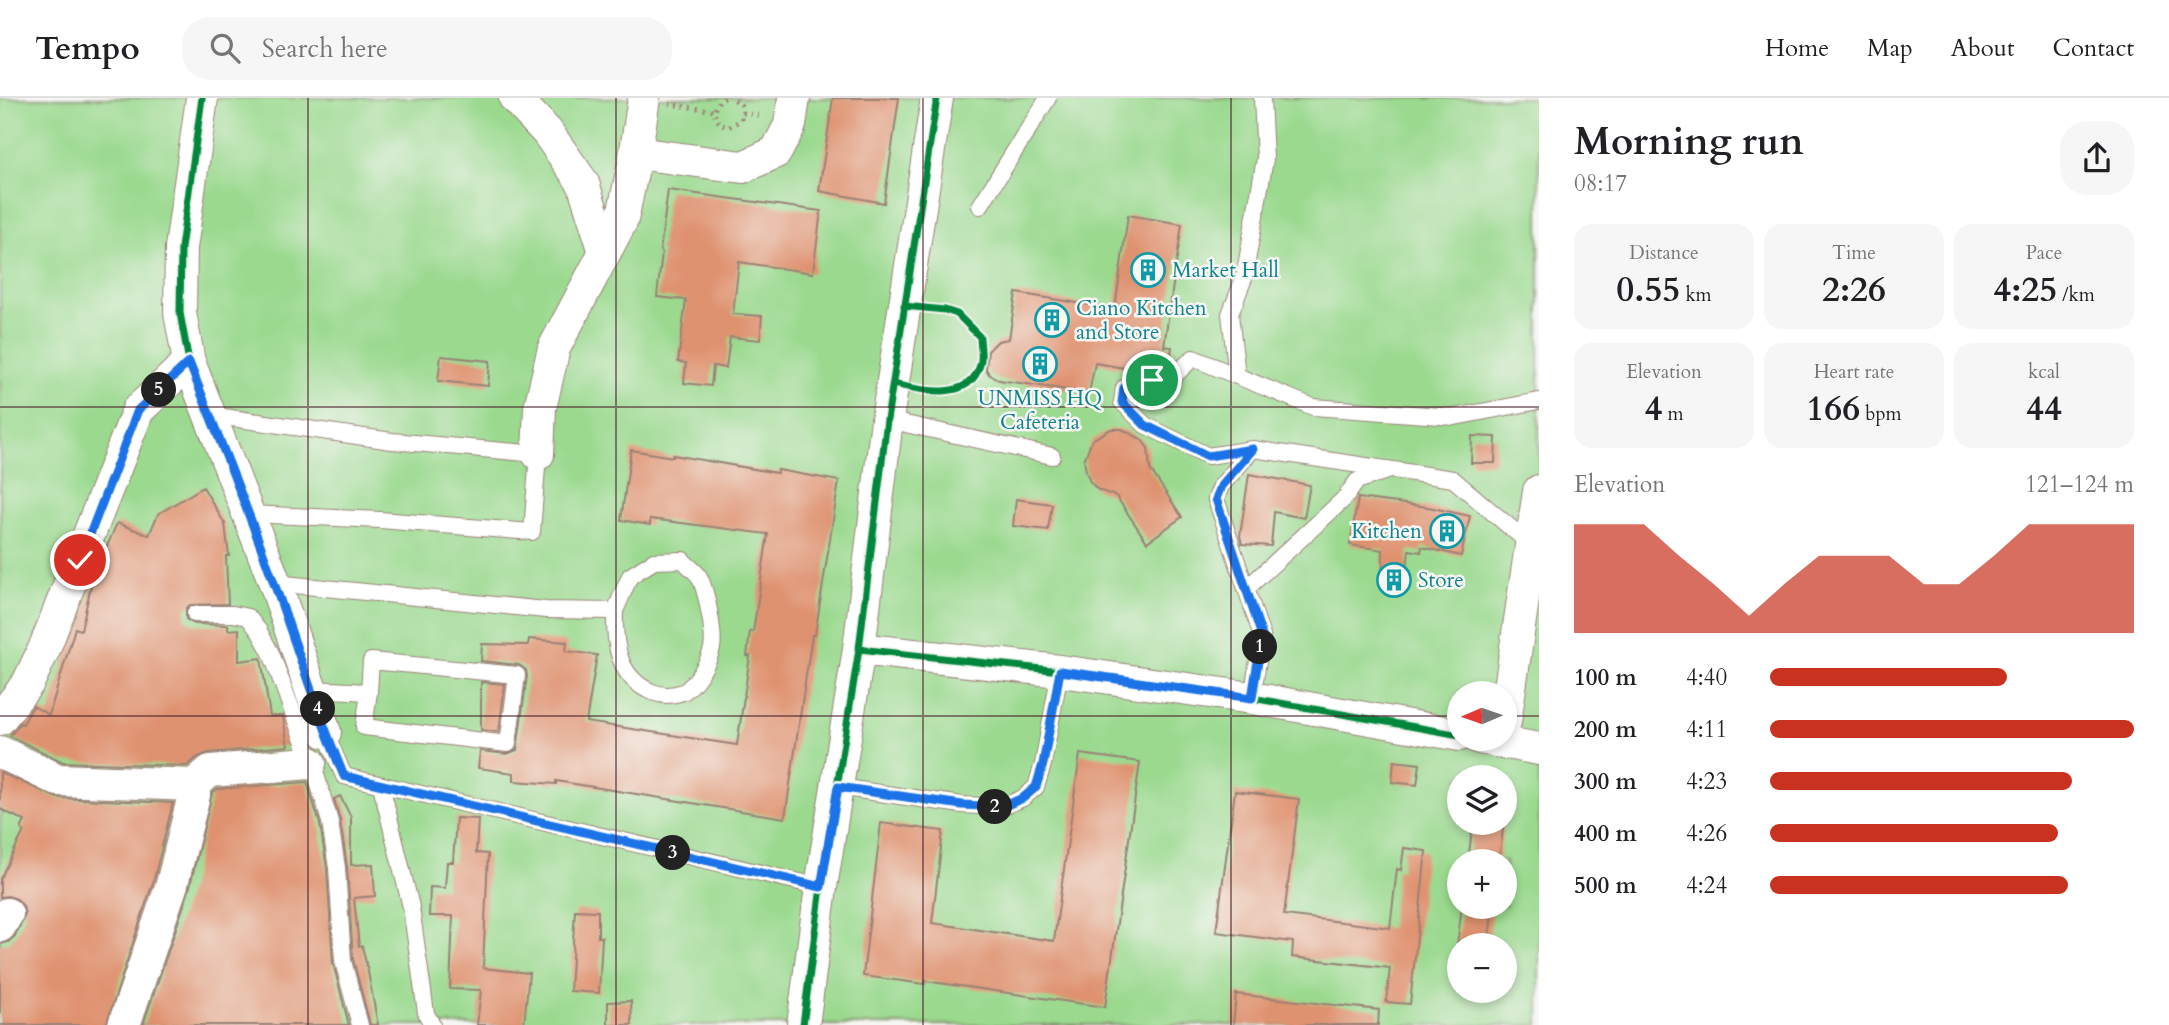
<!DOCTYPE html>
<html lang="en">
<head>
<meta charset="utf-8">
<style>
  :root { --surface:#fff; --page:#f6f6f6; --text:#202124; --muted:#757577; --line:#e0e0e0; --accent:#c8321e }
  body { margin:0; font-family:Cardo,serif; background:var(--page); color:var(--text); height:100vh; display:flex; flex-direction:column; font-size:26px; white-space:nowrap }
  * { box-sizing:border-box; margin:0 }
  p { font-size:23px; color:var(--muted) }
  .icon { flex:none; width:38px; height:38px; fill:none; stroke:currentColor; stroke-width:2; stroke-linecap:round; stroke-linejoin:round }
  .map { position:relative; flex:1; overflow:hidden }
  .side { display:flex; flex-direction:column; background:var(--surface); width:630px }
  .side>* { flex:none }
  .needle { width:46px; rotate:268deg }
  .controls { position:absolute; left:1447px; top:583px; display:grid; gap:14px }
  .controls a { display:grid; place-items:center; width:70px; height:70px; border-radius:50%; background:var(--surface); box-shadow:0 4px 10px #0003; font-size:35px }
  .pin { position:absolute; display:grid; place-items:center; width:60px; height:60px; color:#fff; margin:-30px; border:4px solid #fff; border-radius:50%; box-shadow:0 2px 7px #0007 }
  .km { position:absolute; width:35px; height:35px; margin:-18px; border-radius:50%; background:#222; color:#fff; font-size:19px; line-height:35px; text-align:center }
  .round { display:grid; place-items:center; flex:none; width:74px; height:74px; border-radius:28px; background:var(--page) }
  .overview { display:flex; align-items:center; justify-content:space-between; height:119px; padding:0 35px }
  h1 { font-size:38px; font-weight:700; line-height:52px }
  .stats { display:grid; grid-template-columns:repeat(3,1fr); gap:10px; height:119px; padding:7px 35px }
  .stats div { display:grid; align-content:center; border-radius:18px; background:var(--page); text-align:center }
  .stats b { font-size:35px; font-weight:700 }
  .stats small { font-size:19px; font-weight:400 }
  .stats p { font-size:19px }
  .chart { height:196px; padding:14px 35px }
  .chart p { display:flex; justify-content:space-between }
  .chart svg { width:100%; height:126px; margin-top:7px; fill:var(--accent); opacity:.7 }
  ul { padding:0 35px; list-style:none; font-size:23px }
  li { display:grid; grid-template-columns:112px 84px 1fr; align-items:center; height:52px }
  li i { height:18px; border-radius:9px; background:var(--accent) }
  header { display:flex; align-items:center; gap:42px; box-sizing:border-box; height:98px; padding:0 35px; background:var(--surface); border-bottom:2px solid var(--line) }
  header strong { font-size:33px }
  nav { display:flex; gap:38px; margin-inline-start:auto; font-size:24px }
  .search { width:490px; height:63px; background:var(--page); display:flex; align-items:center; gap:18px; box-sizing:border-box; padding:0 24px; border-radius:28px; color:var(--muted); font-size:26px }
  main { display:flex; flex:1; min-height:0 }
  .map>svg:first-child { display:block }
  .green { fill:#9ad98e; stroke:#727c5c; stroke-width:2; fill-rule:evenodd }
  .building { fill:#df9270 }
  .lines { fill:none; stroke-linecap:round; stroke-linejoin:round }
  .lane-casing { stroke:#9a8176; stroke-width:18 }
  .street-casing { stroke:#9a8176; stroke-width:34 }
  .path { stroke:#9a8176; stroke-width:4.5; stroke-dasharray:2 5; stroke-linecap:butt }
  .lane { stroke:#fff; stroke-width:16 }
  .street { stroke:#fff; stroke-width:32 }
  .cycleway-casing { stroke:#f6f6f2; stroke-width:11 }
  .cycleway { stroke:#00873e; stroke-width:7 }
  .route-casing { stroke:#fff; stroke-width:14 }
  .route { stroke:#1a73e8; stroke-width:9 }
  .grid { fill:none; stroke:#4a1f2b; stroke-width:2; stroke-opacity:0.55 }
  .labels { text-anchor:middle; stroke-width:5; stroke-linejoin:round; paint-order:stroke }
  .culture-label { font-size:21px; fill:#0d838f; stroke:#f6f6f2; text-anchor:start }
</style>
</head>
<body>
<header>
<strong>Tempo</strong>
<div class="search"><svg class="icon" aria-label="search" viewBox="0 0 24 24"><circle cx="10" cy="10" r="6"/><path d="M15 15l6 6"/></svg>Search here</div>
<nav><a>Home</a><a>Map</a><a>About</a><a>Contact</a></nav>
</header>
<main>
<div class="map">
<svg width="1539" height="927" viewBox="0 0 1539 927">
  <rect width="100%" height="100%" fill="#f6f6f2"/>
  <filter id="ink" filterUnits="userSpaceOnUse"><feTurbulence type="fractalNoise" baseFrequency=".0143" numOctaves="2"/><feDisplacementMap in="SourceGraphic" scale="14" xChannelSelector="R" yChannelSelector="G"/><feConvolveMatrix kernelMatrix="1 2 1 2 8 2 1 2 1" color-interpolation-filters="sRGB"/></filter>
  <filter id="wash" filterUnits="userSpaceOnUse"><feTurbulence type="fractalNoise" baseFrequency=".00686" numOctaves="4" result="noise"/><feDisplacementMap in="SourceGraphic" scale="28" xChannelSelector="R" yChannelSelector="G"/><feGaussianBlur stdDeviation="1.57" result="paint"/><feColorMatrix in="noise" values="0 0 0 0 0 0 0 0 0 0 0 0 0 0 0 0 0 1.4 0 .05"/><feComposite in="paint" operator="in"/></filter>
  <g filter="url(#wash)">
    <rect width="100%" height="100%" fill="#e9e3c2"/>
    <!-- green -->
    <path class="green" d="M 0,0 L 1539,0 L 1539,927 L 0,927 ZM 1460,595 L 1505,595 L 1505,640 L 1460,640 ZM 1460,679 L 1505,679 L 1505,724 L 1460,724 ZM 1460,763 L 1505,763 L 1505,808 L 1460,808 ZM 1460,847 L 1505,847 L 1505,892 L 1460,892 Z"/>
    <g id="blocks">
      <!-- building -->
      <g class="building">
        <path d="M 833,0 L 899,0 L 884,105 L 819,93 Z"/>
        <path d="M 668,92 L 821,113 L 813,175 L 739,164 L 733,216 L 762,218 L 760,242 L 730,239 L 726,270 L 713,268 L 711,288 L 684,285 L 686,265 L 678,264 L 686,202 L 657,199 L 662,154 L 660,153 Z"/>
        <path d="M 1128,117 L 1182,126 L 1164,248 L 1172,249 L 1169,268 L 1148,274 L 1095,265 L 1089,295 L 999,282 L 989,276 L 986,271 L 988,253 L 998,243 L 1009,241 L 1016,195 L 1115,211 Z"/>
        <path d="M 441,258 L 490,263 L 488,288 L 438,283 Z"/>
        <path d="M 1111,331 L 1122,331 L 1141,341 L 1148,350 L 1150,371 L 1182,419 L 1147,444 L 1116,398 L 1098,392 L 1090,384 L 1086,373 L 1084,362 L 1092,342 Z"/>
        <path d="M 1472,338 L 1496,339 L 1495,365 L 1471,365 Z"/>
        <path d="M 631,352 L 673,359 L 673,357 L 777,375 L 778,372 L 839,383 L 815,537 L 812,537 L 785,720 L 556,683 L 556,686 L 514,683 L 514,675 L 478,670 L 480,653 L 507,656 L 517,652 L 527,578 L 526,572 L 519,567 L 481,563 L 482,546 L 528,547 L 529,541 L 567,544 L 566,553 L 597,557 L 586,624 L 737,647 L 750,558 L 747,558 L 750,533 L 753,534 L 768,436 L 650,421 L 650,427 L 621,422 Z"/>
        <path d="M 1249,376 L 1310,387 L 1304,420 L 1274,414 L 1271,448 L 1242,446 L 1240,438 Z"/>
        <path d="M 203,389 L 225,426 L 229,458 L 226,458 L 228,506 L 190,507 L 186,511 L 186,521 L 194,526 L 228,527 L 228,532 L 239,531 L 239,563 L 261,560 L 270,618 L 283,618 L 288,648 L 209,655 L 198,659 L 187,668 L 63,664 L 10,638 L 20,625 L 23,626 L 33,608 L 49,617 L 75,530 L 81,532 L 92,483 L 117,425 L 149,437 L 158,416 Z"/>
        <path d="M 1358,400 L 1428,409 L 1470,418 L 1461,458 L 1422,449 L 1421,454 L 1409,452 L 1405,490 L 1382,489 L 1383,452 L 1350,447 Z"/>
        <path d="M 1016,401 L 1052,406 L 1048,432 L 1013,428 Z"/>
        <path d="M 481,584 L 505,586 L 499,634 L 481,632 Z"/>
        <path d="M 1080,656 L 1140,664 L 1105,909 L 925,883 L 925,886 L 863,878 L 881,725 L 943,733 L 932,825 L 1054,843 Z"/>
        <path d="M 1394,663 L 1420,666 L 1417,687 L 1392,684 Z"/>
        <path d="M 0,674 L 57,700 L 173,705 L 154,781 L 106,927 L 0,927 L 0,846 L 8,844 L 15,838 L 25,817 L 23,808 L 17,801 L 8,798 L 0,799 L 0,781 L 24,733 L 21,731 L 25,723 L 0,711 Z"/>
        <path d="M 307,684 L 320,726 L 327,771 L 333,865 L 349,927 L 143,927 L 189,792 L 212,695 L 218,691 Z"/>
        <path d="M 1235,693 L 1299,701 L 1284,817 L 1390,830 L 1397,771 L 1401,772 L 1404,750 L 1426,753 L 1410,906 L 1386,904 L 1390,870 L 1292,859 L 1293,844 L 1216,834 Z"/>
        <path d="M 340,698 L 351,719 L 351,767 L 373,766 L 375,798 L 354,800 L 359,848 L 362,848 L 368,874 L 378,927 L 370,927 L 353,861 L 347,769 L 340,722 L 334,701 Z"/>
        <path d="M 456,720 L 478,721 L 476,755 L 488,756 L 483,870 L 529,875 L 524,927 L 477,927 L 481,892 L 450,891 L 453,818 L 429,818 L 430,789 L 445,790 L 447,764 L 453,764 Z"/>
        <path d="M 1473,724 L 1504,724 L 1499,763 L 1468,763 Z"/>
        <path d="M 1462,808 L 1493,808 L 1488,847 L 1457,847 Z"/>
        <path d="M 575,812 L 598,813 L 598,839 L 602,839 L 599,895 L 570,893 Z"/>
        <path d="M 1236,896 L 1379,912 L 1378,927 L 1233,927 Z"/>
        <path d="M 631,903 L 632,927 L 608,927 L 608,904 Z"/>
      </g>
    </g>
  </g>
  <g filter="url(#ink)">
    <use href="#blocks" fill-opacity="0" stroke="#9a8176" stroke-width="2"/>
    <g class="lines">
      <!-- lane casing -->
      <g class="lane-casing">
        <g id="lane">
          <path d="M 980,108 L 1048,0"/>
          <path d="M 1237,278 L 1230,216 L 1244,180 L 1265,61 L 1262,0"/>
          <path d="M 210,317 L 392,343 L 538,356 L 532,434 L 380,422 L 249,416"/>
          <path d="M 887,322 L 1052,358"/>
          <path d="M 1531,447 L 1453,381 L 1253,351 L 1208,358 L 1145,327 L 1122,304 L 1124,290 L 1174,278 L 1193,260 L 1313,309 L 1455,319 L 1539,303"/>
          <path d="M 275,485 L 546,512 L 615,513 L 630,478 L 654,463 L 683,462 C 687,467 694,472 698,477 C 706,489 715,536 712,550 C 709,564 695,588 683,594 C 672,598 662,598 652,594 C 618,580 614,546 615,513"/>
          <path d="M 1246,491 L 1345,400 L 1357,383 L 1387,373"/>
          <path d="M 195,516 L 233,516 L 248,519 L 259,533 L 271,555 L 317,680 L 330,724 L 337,770 L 343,863 L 360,927"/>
          <path d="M 312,591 L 369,594 L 371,563 L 517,577 L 508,646 L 364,629 L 369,594"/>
          <path d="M 1252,600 L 1262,538 L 1216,401 L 1221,388 L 1253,351"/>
          <path d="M 325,634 L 344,678 L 821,789"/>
          <path d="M 381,687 L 411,809 L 426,915 L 432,927"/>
          <path d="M 838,689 L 962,707 L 1002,709 L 1023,700 L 1036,689 L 1043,666 L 1060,573"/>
        </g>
      </g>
      <!-- street casing -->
      <g class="street-casing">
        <g id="street">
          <path d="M 202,0 L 181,150 L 180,215 L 189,264 L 275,485 L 325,634"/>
          <path d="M 515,0 L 547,34 L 583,85 L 605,154"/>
          <path d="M 636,55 L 743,69 L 776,54 L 790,27 L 794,0"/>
          <path d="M 538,356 L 540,310 L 554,250 L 622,122 L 634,65 L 644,0"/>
          <path d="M 859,551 L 1060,573 L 1252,600 L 1460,637"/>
          <path d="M 0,621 L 28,585 L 44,551 L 138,312 L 189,264"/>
          <path d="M 1505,624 L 1539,393"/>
          <path d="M 1479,640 L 1539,651"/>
          <path d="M 0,654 L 58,682 L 194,687 L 194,697 L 172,786 L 124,927"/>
          <path d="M 194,687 L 210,673 L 310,665"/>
          <path d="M 0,828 L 7,816"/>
          <path d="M 803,927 L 821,789 L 859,551 L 887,322 L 937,0"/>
        </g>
      </g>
      <!-- path -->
      <g class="path">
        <path d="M 725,0 L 719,3 L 714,13 C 716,22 719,27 729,29 L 741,22 L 743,15 L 741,7 L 732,0"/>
        <path d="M 669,6 L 714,13"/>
        <path d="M 743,15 L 763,18"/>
      </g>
      <!-- lane -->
      <use href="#lane" class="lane"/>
      <!-- street -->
      <use href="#street" class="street"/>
      <!-- cycleway casing -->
      <g class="cycleway-casing">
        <g id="cycleway">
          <path d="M 202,0 L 181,150 L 180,215 L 189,264 L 275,485 L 325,634"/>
          <path d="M 893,286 C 921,292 969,305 980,267 C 983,259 980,247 980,239 L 957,216 L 945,212 L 904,208"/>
          <path d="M 859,551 L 1060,573 L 1252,600 L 1460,637"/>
          <path d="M 803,927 L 821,789 L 859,551 L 887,322 L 937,0"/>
        </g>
      </g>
      <!-- cycleway -->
      <use href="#cycleway" class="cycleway"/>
    </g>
  </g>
  <g class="lines" filter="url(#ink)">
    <!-- route casing -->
    <g class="route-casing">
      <path id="route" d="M 80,462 L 138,312 L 189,264 C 218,339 249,413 275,488 C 298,551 317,616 344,678 L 821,789 L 838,689 L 962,707 L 1002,709 L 1023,700 L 1036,689 L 1043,666 L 1060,573 L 1252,600 L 1262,538 L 1216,401 L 1221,388 L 1253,351 L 1208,358 L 1145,327 L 1122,304 L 1124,290 L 1152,282"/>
    </g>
    <!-- route -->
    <use href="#route" class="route"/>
  </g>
  <!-- grid -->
  <path class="grid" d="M 308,0 L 308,927M 616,0 L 616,927M 923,0 L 923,927M 1231,0 L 1231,927M 0,309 L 1539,309M 0,618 L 1460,618M 1505,618 L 1539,618"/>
  <!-- icons -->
  <defs>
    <g id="building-ring" transform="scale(1.75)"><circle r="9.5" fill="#f6f6f2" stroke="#0f9aa8" stroke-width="1.5"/><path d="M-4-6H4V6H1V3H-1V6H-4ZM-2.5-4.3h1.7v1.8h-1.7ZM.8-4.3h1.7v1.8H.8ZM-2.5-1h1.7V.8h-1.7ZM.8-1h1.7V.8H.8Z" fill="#0f9aa8"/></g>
  </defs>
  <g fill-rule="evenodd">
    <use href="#building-ring" x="1148" y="172"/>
    <use href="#building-ring" x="1052" y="222"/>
    <use href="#building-ring" x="1040" y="266"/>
    <use href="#building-ring" x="1447" y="433"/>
    <use href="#building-ring" x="1394" y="482"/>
  </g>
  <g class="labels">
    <!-- culture labels -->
    <g class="culture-label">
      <text x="1172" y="179">Market Hall</text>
      <text x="1076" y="217">Ciano Kitchen<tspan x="1076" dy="24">and Store</tspan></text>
      <text x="1040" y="307" text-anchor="middle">UNMISS HQ<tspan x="1040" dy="24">Cafeteria</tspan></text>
      <text x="1422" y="440" text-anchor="end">Kitchen</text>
      <text x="1418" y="489">Store</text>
    </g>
  </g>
</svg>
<div class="controls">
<a><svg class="needle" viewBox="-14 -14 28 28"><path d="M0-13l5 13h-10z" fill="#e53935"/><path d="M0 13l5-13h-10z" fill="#757577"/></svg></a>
<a><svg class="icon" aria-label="layers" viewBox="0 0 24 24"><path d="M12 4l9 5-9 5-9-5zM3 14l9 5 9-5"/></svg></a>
<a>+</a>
<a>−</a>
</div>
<div class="pin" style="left:1152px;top:282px;background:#1e9e55"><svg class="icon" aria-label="arrive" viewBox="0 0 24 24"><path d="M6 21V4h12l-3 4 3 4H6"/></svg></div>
<div class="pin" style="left:80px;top:462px;background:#d93025"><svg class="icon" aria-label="check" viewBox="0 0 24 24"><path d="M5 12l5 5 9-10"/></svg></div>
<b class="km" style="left:1260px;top:549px">1</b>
<b class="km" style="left:995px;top:709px">2</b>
<b class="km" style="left:673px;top:755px">3</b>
<b class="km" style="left:318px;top:611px">4</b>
<b class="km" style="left:159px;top:292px">5</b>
</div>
<section class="side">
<div class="overview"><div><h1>Morning run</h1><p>08:17</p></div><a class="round"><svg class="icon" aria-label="share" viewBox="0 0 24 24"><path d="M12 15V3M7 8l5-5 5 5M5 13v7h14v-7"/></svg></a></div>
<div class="stats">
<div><p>Distance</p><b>0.55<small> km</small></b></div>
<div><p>Time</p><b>2:26</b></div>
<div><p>Pace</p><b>4:25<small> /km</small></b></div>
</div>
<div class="stats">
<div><p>Elevation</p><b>4<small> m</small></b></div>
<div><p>Heart rate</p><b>166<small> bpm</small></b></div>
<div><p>kcal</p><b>44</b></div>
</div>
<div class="chart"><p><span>Elevation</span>121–124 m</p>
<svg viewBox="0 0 160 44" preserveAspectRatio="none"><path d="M0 44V6L10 6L20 6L30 17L40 27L50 38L60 27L70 17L80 17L90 17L100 27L110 27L120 17L130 6L140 6L150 6L160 6V44z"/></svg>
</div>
<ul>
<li><b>100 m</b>4:40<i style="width:65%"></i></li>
<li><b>200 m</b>4:11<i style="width:100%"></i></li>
<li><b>300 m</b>4:23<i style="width:83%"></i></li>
<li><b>400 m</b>4:26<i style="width:79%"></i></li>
<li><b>500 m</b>4:24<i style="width:82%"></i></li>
</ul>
</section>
</main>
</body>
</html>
